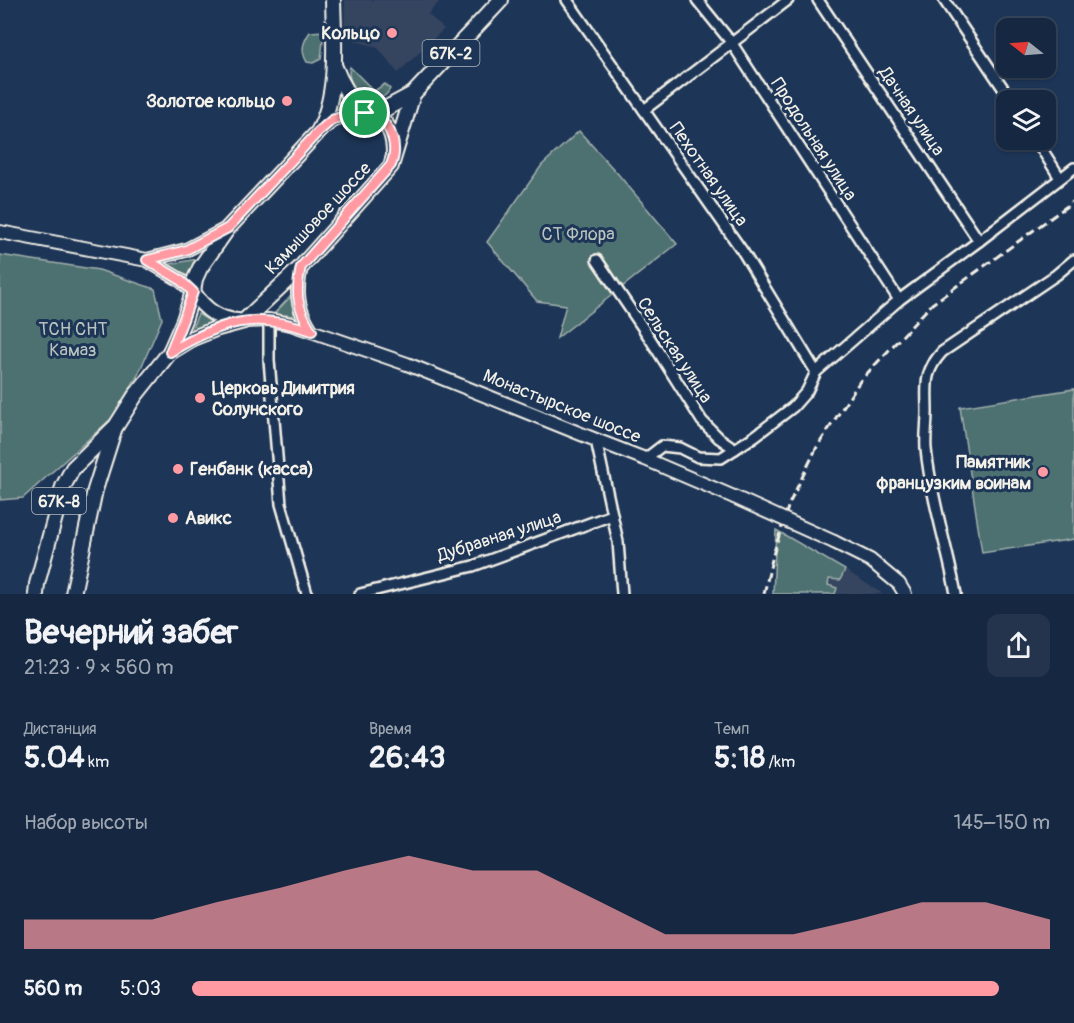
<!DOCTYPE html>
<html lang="ru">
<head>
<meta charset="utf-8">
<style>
  :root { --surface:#162841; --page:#23344c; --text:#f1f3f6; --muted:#9ea6b1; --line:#35445a; --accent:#ff9aa2 }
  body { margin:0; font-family:Pangolin,sans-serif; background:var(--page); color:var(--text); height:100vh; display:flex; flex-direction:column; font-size:22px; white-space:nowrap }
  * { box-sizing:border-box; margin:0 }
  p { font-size:20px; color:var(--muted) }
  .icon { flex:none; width:33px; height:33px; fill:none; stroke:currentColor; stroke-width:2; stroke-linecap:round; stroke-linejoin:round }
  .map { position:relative; height:594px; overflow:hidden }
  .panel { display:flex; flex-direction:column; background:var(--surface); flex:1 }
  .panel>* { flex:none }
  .needle { width:39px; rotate:287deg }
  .controls { position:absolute; left:996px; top:18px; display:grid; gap:12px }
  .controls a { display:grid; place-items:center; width:60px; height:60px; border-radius:12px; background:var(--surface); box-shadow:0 2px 4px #0004,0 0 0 2px var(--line); font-size:30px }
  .pin { position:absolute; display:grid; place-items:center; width:51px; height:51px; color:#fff; margin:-26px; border:3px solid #fff; border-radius:50%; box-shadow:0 2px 6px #0007 }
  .round { display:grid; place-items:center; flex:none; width:63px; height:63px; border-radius:12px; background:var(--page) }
  .headline { display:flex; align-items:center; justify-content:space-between; height:102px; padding:0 24px }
  h1 { font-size:33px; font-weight:700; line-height:45px }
  .metrics { display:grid; grid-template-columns:repeat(3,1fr); gap:9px; height:102px; padding:6px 24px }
  .metrics div { display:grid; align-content:center }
  .metrics b { font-size:30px; font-weight:700 }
  .metrics small { font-size:16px; font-weight:400 }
  .metrics p { font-size:16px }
  .chart { height:168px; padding:12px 24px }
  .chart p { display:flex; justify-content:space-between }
  .chart svg { width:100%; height:108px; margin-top:6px; fill:var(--accent); opacity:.7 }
  ul { padding:0 24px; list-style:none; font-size:20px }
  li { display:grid; grid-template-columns:96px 72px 1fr; align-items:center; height:45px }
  li i { height:15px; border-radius:8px; background:var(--accent) }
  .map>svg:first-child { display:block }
  .built { fill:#344460 }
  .green { fill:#4e7071; stroke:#a1b0ac; stroke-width:1.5 }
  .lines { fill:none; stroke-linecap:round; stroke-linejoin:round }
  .street-casing { stroke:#f4f1e8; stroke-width:14 }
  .secondary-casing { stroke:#f4f1e8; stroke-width:16 }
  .primary-casing { stroke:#f4f1e8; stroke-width:18 }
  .street { stroke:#1d3557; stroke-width:9 }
  .secondary { stroke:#1d3557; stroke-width:12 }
  .primary { stroke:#1d3557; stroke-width:14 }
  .rail { stroke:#f4f1e8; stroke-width:3; stroke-dasharray:9 4.5; stroke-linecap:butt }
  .secondary-bridge-casing { stroke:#f4f1e8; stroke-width:16; stroke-linecap:butt }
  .secondary-bridge { stroke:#1d3557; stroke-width:12 }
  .route-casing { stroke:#fff; stroke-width:12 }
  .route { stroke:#ff9aa2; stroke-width:8 }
  .poi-dot { fill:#ff9aa2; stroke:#1d3557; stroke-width:2 }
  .labels { text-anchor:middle; stroke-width:6; stroke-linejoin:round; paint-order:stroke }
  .shield { fill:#1d3557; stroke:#b4b9bc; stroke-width:1.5 }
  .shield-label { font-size:16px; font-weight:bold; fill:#f4f1e8 }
  .poi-label { font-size:18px; font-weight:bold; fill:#f4f1e8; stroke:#1d3557; text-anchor:end }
  .street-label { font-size:18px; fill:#f4f1e8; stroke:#1d3557 }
  .park-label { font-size:18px; fill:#bac4be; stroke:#1d3557 }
</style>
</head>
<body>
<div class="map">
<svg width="1074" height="594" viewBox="0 0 1074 594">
  <rect width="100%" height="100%" fill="#1d3557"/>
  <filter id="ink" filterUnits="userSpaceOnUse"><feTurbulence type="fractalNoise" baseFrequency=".0167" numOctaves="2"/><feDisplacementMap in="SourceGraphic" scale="12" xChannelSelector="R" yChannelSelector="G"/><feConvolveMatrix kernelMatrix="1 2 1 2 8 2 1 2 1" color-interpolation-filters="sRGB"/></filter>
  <g filter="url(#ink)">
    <!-- built -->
    <g class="built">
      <path d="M 345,0 L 441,0 L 428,14 L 444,29 L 398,73 L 378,48 L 344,37 Z"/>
      <path d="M 845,570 L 880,592 L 882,594 L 835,594 L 836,588 L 828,585 L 829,579 L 840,580 Z"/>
    </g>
    <!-- green -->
    <g class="green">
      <path d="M 324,31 L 321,59 L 313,63 L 307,62 C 300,51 303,42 310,32 Z"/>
      <path d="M 350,67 L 374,91 L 385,84 L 390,89 C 379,112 343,89 350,67 Z"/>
      <path d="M 338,89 L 349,106 L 334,112 Z"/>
      <path d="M 579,131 L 618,174 L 677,244 L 557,338 L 566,305 L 537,301 L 487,242 L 542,165 Z"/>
      <path d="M 0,255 L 99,270 L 155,289 L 162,319 L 138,375 L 112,418 L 23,498 L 0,500 Z"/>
      <path d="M 197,259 L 188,277 L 165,265 Z"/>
      <path d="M 291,296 L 294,316 L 274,314 Z"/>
      <path d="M 198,314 L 213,323 L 190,332 Z"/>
      <path d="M 1074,389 L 1074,539 L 982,553 L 960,407 Z"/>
      <path d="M 776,530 L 845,570 L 840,580 L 829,579 L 828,585 L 837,588 L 835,594 L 773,594 Z"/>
    </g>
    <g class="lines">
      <!-- street casing -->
      <g class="street-casing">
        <g id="street">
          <path d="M 567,0 L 743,252 L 816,372"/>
          <path d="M 697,0 L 731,42 L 899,300"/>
          <path d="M 818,0 L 979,241"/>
          <path d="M 944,0 L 1011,100"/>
          <path d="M 644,110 L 788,0"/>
          <path d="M 1036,140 L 1060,178"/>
          <path d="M 597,260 L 649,337 L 702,421 L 719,438 L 735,449"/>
          <path d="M 269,320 L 269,360 L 281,504 L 307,594"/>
          <path d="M 596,440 L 618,542 L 622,594"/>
          <path d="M 645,459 L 662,446 L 680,448 L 698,457 L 721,458 L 755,436 L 793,407 L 807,391 L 816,372 L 899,300 L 979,241 L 1074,168"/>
          <path d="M 360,594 L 473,566 L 612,515"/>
          <path d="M 956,594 C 947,546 931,498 926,449 C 925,437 927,424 927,412 C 927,385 923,373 942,352 L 1056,275 L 1074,260"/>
        </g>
      </g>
      <!-- secondary casing -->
      <g class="secondary-casing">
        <g id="secondary">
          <path d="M 0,232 L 147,260 L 179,279 L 193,292"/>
          <path d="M 147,260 L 186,250 L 228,228"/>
          <path d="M 301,267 C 295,294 297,308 312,331"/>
          <path d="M 244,321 L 269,320 L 291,324 L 407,364 L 596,440 L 645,459 L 734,497"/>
          <path d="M 834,542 L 870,560 L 899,584 L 905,594"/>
        </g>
      </g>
      <!-- primary casing -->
      <g class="primary-casing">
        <g id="primary">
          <path d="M 334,65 C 340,81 350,98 362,110 C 366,114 370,114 375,116 C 390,123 394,138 394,153"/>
          <path d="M 320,130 L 332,120 L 352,113 L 365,113 L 385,109 L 413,94 L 501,0"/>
          <path d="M 193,292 C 204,309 218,320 238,321"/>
          <path d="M 170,352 L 193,338 L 218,328 L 244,321 L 301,267 L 391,166 L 413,94"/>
          <path d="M 36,594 L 37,584 L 63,487 L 73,468 L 116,426 L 135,396 L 170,352 L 184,320 L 193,292 L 195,279 L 200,268 L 228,228 L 318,132 C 339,94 334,42 333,0"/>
          <path d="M 73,594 L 95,490 L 114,430"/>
        </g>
      </g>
      <!-- street -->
      <use href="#street" class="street"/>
      <!-- secondary -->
      <use href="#secondary" class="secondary"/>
      <!-- primary -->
      <use href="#primary" class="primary"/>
      <!-- rail -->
      <path class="rail" d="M 764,594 L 773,555 L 789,504 L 817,447 L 860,381 L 932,304 L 1074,201"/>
      <!-- secondary-bridge casing -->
      <g class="secondary-bridge-casing">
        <path id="secondary-bridge" d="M 734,497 L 834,542"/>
      </g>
      <!-- secondary-bridge -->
      <use href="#secondary-bridge" class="secondary-bridge"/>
    </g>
  </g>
  <g class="lines" filter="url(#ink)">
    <!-- route casing -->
    <g class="route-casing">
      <path id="route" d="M 352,113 C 360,113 368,113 376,117 C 393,126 398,149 391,165 L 301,267 C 295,294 297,308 312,331 C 254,311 222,321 170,352 L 183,320 L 193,292 L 179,279 L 147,260 L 186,250 L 228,228 L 318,132 L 332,120 Z"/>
    </g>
    <!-- route -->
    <use href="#route" class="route"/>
  </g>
  <!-- markers -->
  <g class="poi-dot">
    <circle cx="392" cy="33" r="6"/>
    <circle cx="287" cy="101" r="6"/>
    <circle cx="200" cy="398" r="6"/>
    <circle cx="178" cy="469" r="6"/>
    <circle cx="1043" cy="472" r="6"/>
    <circle cx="173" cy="518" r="6"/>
  </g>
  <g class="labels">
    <!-- shield labels -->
    <g class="shield">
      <rect x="422.5" y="40" width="57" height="26" rx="4.5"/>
      <rect x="32" y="488" width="54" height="26" rx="4.5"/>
    </g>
    <g class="shield-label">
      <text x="451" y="59">67К-2</text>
      <text x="59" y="507">67К-8</text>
    </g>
    <!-- poi labels -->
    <g class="poi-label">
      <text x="380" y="39">Кольцо</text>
      <text x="275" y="107">Золотое кольцо</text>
      <text x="212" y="394" text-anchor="start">Церковь Димитрия<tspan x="212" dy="21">Солунского</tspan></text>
      <text x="1031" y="468">Памятник<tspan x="1031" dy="21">французким воинам</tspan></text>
      <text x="190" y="475" text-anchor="start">Генбанк (касса)</text>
      <text x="185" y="524" text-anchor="start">Авикс</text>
    </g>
    <!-- street labels -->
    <g class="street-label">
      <text transform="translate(912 111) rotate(56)" y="6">Дачная улица</text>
      <text transform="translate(814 139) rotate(57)" y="6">Продольная улица</text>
      <text transform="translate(709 174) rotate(55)" y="6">Пехотная улица</text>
      <text transform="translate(318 218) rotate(-47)" y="6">Камышовое шоссе</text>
      <text transform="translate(675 350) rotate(57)" y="6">Сельская улица</text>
      <text transform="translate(562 406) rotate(22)" y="6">Монастырское шоссе</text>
      <text transform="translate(499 536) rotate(-18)" y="6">Дубравная улица</text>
    </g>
    <!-- park labels -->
    <g class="park-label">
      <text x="578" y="240">СТ Флора</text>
      <text x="73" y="335">ТСН СНТ<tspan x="73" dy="21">Камаз</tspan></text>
    </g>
  </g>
</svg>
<div class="controls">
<a><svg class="needle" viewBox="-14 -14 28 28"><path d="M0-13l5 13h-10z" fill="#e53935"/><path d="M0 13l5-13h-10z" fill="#9ea6b1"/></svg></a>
<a><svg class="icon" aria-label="layers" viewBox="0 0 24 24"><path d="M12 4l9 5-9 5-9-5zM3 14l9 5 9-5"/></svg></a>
</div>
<div class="pin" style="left:365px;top:113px;background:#1e9e55"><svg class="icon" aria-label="arrive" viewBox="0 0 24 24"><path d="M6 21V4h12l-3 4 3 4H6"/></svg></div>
</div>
<section class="panel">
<div class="headline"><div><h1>Вечерний забег</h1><p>21:23 · 9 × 560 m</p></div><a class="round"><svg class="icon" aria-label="share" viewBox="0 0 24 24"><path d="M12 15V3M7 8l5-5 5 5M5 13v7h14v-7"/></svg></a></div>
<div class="metrics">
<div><p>Дистанция</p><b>5.04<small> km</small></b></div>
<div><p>Время</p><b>26:43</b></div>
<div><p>Темп</p><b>5:18<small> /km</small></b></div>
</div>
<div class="chart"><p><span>Набор высоты</span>145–150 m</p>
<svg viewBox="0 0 160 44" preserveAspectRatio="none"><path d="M0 44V32L10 32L20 32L30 25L40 19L50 12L60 6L70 12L80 12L90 25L100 38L110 38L120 38L130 32L140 25L150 25L160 32V44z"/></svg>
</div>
<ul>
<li><b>560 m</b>5:03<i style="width:94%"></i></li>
</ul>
</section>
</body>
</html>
